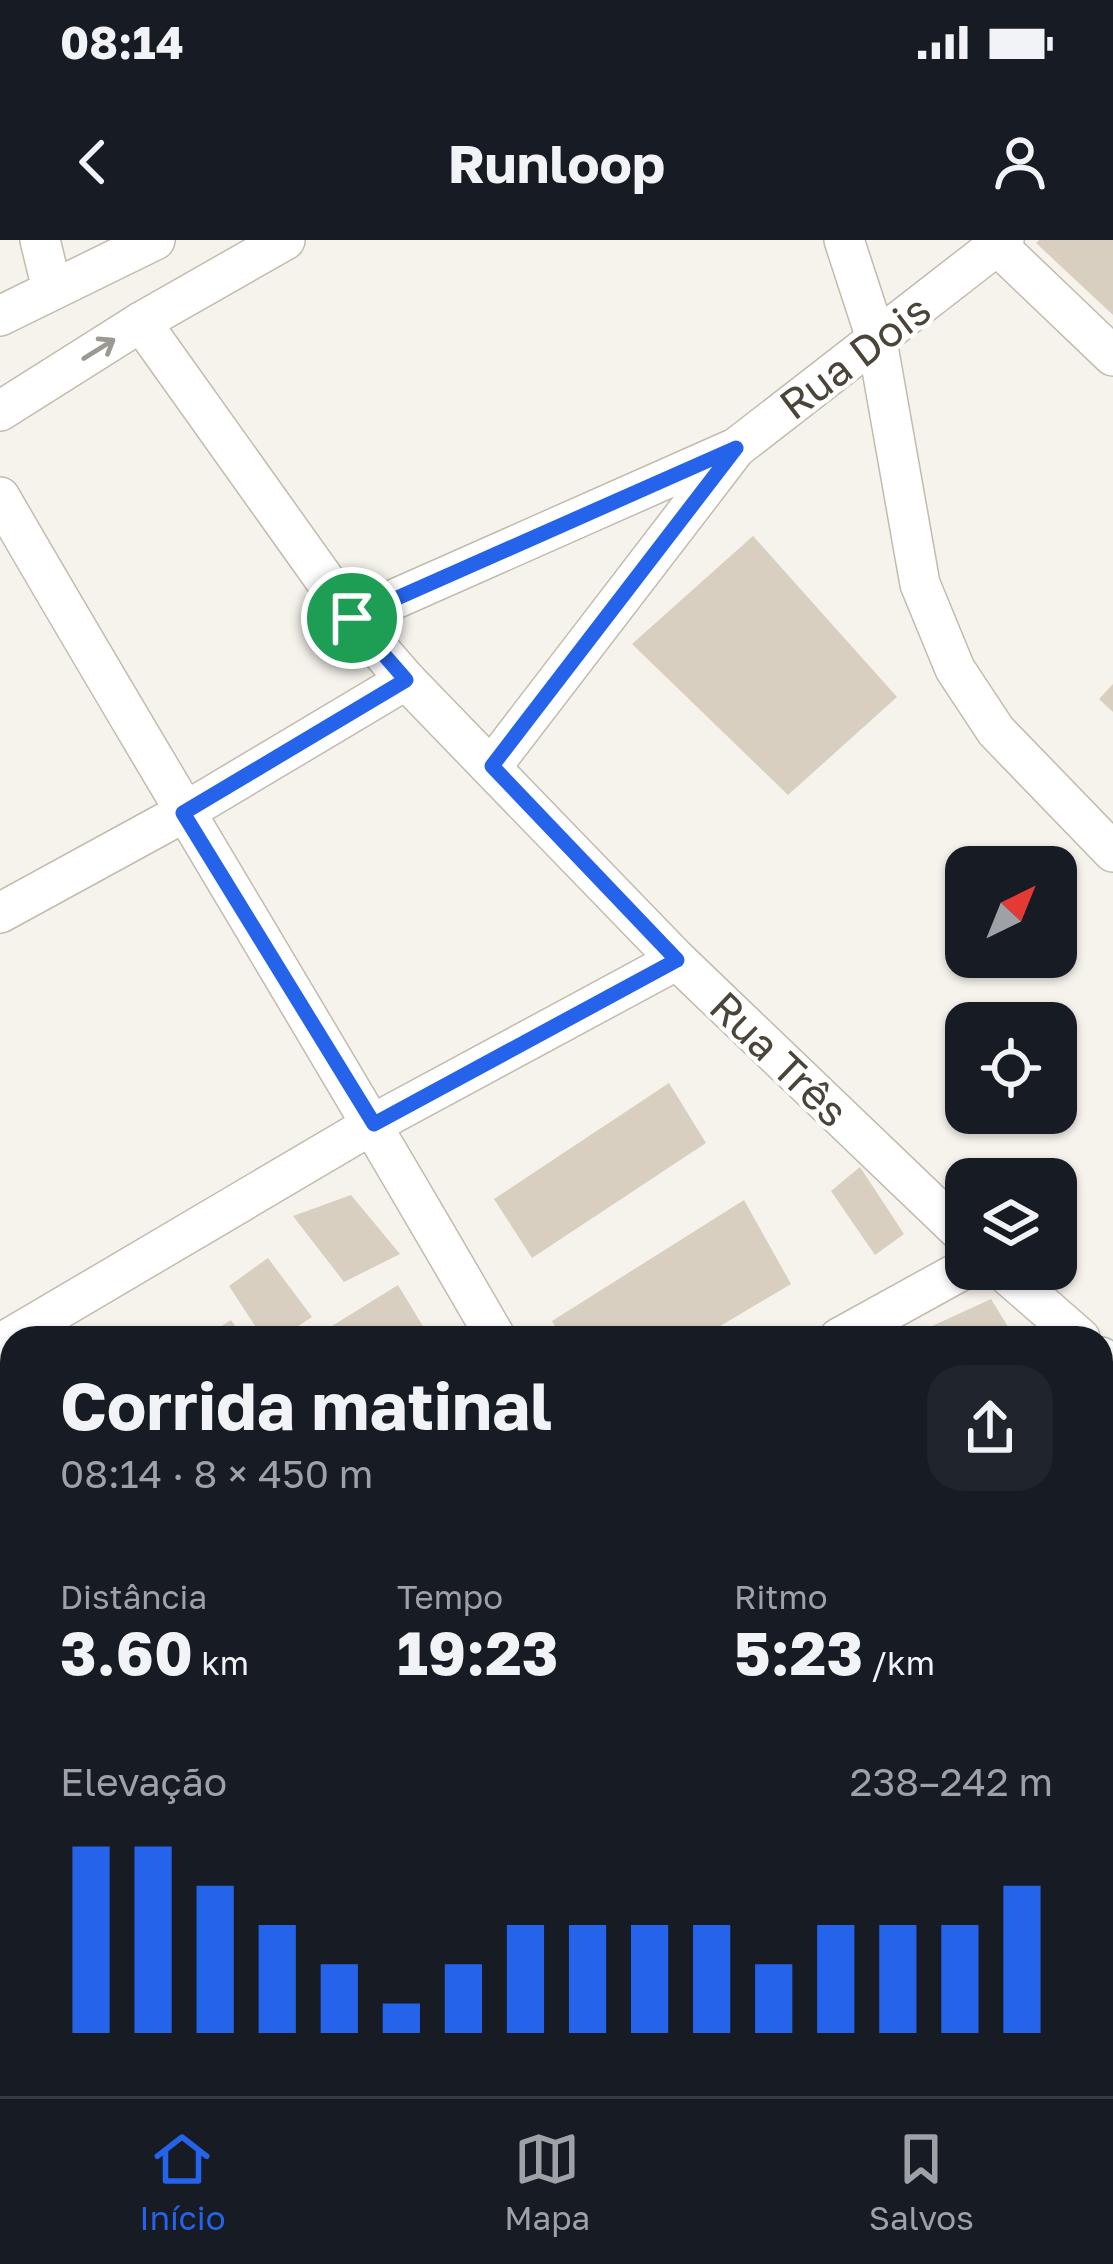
<!DOCTYPE html>
<html lang="pt">
<head>
<meta charset="utf-8">
<style>
  :root { --surface:#171b24; --page:#20242c; --text:#f1f3f6; --muted:#9ea1a6; --line:#363941; --accent:#2563eb }
  body { margin:0; font-family:"Golos Text",sans-serif; background:var(--page); color:var(--text); height:100vh; display:flex; flex-direction:column; font-size:45px; white-space:nowrap }
  * { box-sizing:border-box; margin:0 }
  p { font-size:39px; color:var(--muted) }
  .icon { flex:none; width:66px; height:66px; fill:none; stroke:currentColor; stroke-width:2; stroke-linecap:round; stroke-linejoin:round }
  .map { position:relative; flex:1; overflow:hidden }
  .sheet { position:absolute; left:0px; top:1086px; width:1113px; height:771px; display:flex; flex-direction:column; background:var(--surface); border-radius:36px 36px 0 0; box-shadow:0 3px 9px #0004 }
  .sheet>* { flex:none }
  .needle { width:78px; rotate:43deg }
  .controls { position:absolute; left:945px; top:606px; display:grid; gap:24px }
  .controls a { display:grid; place-items:center; width:132px; height:132px; border-radius:24px; background:var(--surface); box-shadow:0 3px 9px #0004; font-size:60px }
  .pin { position:absolute; display:grid; place-items:center; width:102px; height:102px; color:#fff; margin:-51px; border:6px solid #fff; border-radius:50%; box-shadow:0 3px 12px #0007 }
  .round { display:grid; place-items:center; flex:none; width:126px; height:126px; border-radius:36px; background:var(--page) }
  .headline { display:flex; align-items:center; justify-content:space-between; height:204px; padding:0 60px }
  h1 { font-size:66px; font-weight:700; line-height:90px }
  .stats { display:grid; grid-template-columns:repeat(3,1fr); gap:18px; height:204px; padding:12px 60px }
  .stats div { display:grid; align-content:center }
  .stats b { font-size:60px; font-weight:700 }
  .stats small { font-size:33px; font-weight:400 }
  .stats p { font-size:33px }
  .chart { height:336px; padding:24px 60px }
  .chart p { display:flex; justify-content:space-between }
  .chart svg { width:100%; height:216px; margin-top:12px; stroke:var(--accent); stroke-width:6 }
  .status { display:flex; justify-content:space-between; align-items:center; height:84px; padding:0 60px; background:var(--surface); direction:ltr }
  .status svg { height:33px; fill:currentColor }
  header { display:flex; justify-content:space-between; align-items:center; height:156px; padding:0 60px; background:var(--surface); font-size:54px; font-weight:700 }
  .tabs { display:flex; justify-content:space-around; align-items:center; height:168px; border-top:3px solid var(--line); background:var(--surface); font-size:33px; color:var(--muted) }
  .tabs a { display:grid; justify-items:center; gap:6px }
  .tabs .on { color:var(--accent) }
  .map>svg:first-child { display:block }
  .building { fill:#d8cfc1 }
  .lines { fill:none; stroke-linecap:round; stroke-linejoin:round }
  .minor-casing { stroke:#c2bbae; stroke-width:42 }
  .minor { stroke:#fff; stroke-width:39 }
  .oneway { stroke:#9c9892 }
  .route-casing { stroke:#fff; stroke-width:24 }
  .route { stroke:#2563eb; stroke-width:15 }
  .labels { text-anchor:middle; stroke-width:9; stroke-linejoin:round; paint-order:stroke }
  .street-label { font-size:42px; fill:#4b4439; stroke:#fff }
</style>
</head>
<body>
<div class="status"><b>08:14</b><svg viewBox="0 0 49 12"><path d="M0 12V9h3v3zM5 12V6h3v6zM10 12V3h3v9zM15 12V0h3v12zM26 1h20v11H26zM47 4h2v5h-2z"/></svg></div>
<header><svg class="icon" aria-label="back" viewBox="0 0 24 24"><path d="M15 5l-7 7 7 7"/></svg>Runloop<svg class="icon" aria-label="person" viewBox="0 0 24 24"><circle cx="12" cy="8" r="4"/><path d="M4 21q1-7 8-7t8 7"/></svg></header>
<div class="map">
<svg width="1113" height="1856" viewBox="0 0 1113 1856">
  <rect width="100%" height="100%" fill="#f6f3ec"/>
  <!-- building -->
  <g class="building">
    <path d="M 1039,0 L 1113,0 L 1113,75 L 1036,3 Z"/>
    <path d="M 753,296 L 897,457 L 788,555 L 632,404 Z"/>
    <path d="M 1113,444 L 1113,472 L 1099,459 Z"/>
    <path d="M 669,843 L 706,903 L 532,1018 L 494,959 Z"/>
    <path d="M 860,927 L 904,994 L 875,1015 L 831,951 Z"/>
    <path d="M 351,955 L 400,1014 L 344,1042 L 293,976 Z"/>
    <path d="M 744,960 L 791,1044 L 700,1098 L 562,1098 L 552,1081 Z"/>
    <path d="M 268,1018 L 312,1077 L 280,1098 L 263,1098 L 229,1046 Z"/>
    <path d="M 398,1045 L 430,1098 L 339,1098 L 332,1086 Z"/>
    <path d="M 991,1059 L 1015,1098 L 906,1098 Z"/>
    <path d="M 231,1080 L 243,1098 L 203,1098 Z"/>
    <path d="M 1101,1165 L 1113,1180 L 1113,1237 L 1101,1243 Z"/>
    <path d="M 12,1241 L 12,1305 L 3,1310 L 0,1250 Z"/>
    <path d="M 0,1692 L 12,1710 L 12,1729 L 0,1737 Z"/>
    <path d="M 12,1774 L 12,1833 L 0,1843 L 0,1782 Z"/>
    <path d="M 1113,1778 L 1113,1856 L 979,1856 L 998,1845 L 1101,1845 L 1101,1785 Z"/>
    <path d="M 409,1845 L 490,1845 L 469,1856 L 416,1856 Z"/>
    <path d="M 579,1845 L 606,1845 L 613,1856 L 562,1856 Z"/>
    <path d="M 642,1845 L 687,1845 L 700,1856 L 643,1856 L 638,1853 Z"/>
    <path d="M 719,1845 L 763,1845 L 744,1856 L 729,1856 Z"/>
  </g>
  <g class="lines">
    <!-- minor casing -->
    <g class="minor-casing">
      <g id="minor">
        <path d="M 40,0 L 52,49"/>
        <path d="M 844,0 L 877,101 L 920,344 L 955,429 L 996,491 L 1113,612"/>
        <path d="M 999,7 L 1113,116"/>
        <path d="M 0,76 L 155,0"/>
        <path d="M 141,82 L 352,378 L 406,440 L 677,720 L 966,997"/>
        <path d="M 0,171 L 141,82 L 285,0"/>
        <path d="M 0,257 C 163,539 334,816 496,1098"/>
        <path d="M 352,378 L 731,210"/>
        <path d="M 492,526 L 736,208 L 1004,0"/>
        <path d="M 0,673 L 183,573 L 406,440"/>
        <path d="M 1001,1029 L 1080,1098"/>
        <path d="M 839,1098 L 966,1028"/>
        <path d="M 0,1104 L 373,884 L 677,720"/>
        <path d="M 1101,1117 L 1113,1128"/>
        <path d="M 1101,1300 L 1113,1294"/>
        <path d="M 0,1423 L 12,1443"/>
        <path d="M 0,1560 L 12,1553"/>
        <path d="M 1101,1735 L 1113,1726"/>
        <path d="M 252,1845 L 259,1856"/>
        <path d="M 939,1845 L 946,1856"/>
        <path d="M 110,1856 L 129,1845"/>
        <path d="M 785,1856 L 799,1845"/>
      </g>
    </g>
    <!-- minor -->
    <use href="#minor" class="minor"/>
  </g>
  <!-- one-way arrows -->
  <defs><path id="oneway-shaft" d="M-6 0H5M1.5-3L5.5 0L1.5 3" fill="none" stroke-width="1.6" stroke-linecap="round" stroke-linejoin="round" transform="scale(3)"/></defs>
  <use class="oneway" href="#oneway-shaft" transform="translate(99 109) rotate(-32)"/>
  <g class="lines">
    <!-- route casing -->
    <g class="route-casing">
      <path id="route" d="M 736,208 L 492,526 L 677,720 L 374,884 L 183,573 L 406,440 L 352,378 Z"/>
    </g>
    <!-- route -->
    <use href="#route" class="route"/>
  </g>
  <g class="labels">
    <!-- street labels -->
    <g class="street-label">
      <text transform="translate(855 117) rotate(-37)" y="15">Rua Dois</text>
      <text transform="translate(779 819) rotate(44)" y="15">Rua Três</text>
    </g>
  </g>
</svg>
<div class="controls">
<a><svg class="needle" viewBox="-14 -14 28 28"><path d="M0-13l5 13h-10z" fill="#e53935"/><path d="M0 13l5-13h-10z" fill="#9ea1a6"/></svg></a>
<a><svg class="icon" aria-label="locate" viewBox="0 0 24 24"><circle cx="12" cy="12" r="6"/><path d="M12 2v4M12 18v4M2 12h4M18 12h4"/></svg></a>
<a><svg class="icon" aria-label="layers" viewBox="0 0 24 24"><path d="M12 4l9 5-9 5-9-5zM3 14l9 5 9-5"/></svg></a>
</div>
<div class="pin" style="left:352px;top:378px;background:#1e9e55"><svg class="icon" aria-label="arrive" viewBox="0 0 24 24"><path d="M6 21V4h12l-3 4 3 4H6"/></svg></div>
<section class="sheet">
<div class="headline"><div><h1>Corrida matinal</h1><p>08:14 · 8 × 450 m</p></div><a class="round"><svg class="icon" aria-label="share" viewBox="0 0 24 24"><path d="M12 15V3M7 8l5-5 5 5M5 13v7h14v-7"/></svg></a></div>
<div class="stats">
<div><p>Distância</p><b>3.60<small> km</small></b></div>
<div><p>Tempo</p><b>19:23</b></div>
<div><p>Ritmo</p><b>5:23<small> /km</small></b></div>
</div>
<div class="chart"><p><span>Elevação</span>238–242 m</p>
<svg viewBox="0 0 160 44" preserveAspectRatio="none"><path d="M5 44V6M15 44V6M25 44V14M35 44V22M45 44V30M55 44V38M65 44V30M75 44V22M85 44V22M95 44V22M105 44V22M115 44V30M125 44V22M135 44V22M145 44V22M155 44V14"/></svg>
</div>
</section>
</div>
<nav class="tabs">
<a class="on"><svg class="icon" aria-label="home" viewBox="0 0 24 24"><path d="M3 11l9-7 9 7M6 9v11h12V9"/></svg>Início</a>
<a><svg class="icon" aria-label="map" viewBox="0 0 24 24"><path d="M3 6l6-2 6 2 6-2v14l-6 2-6-2-6 2zM9 4v14M15 6v14"/></svg>Mapa</a>
<a><svg class="icon" aria-label="saved" viewBox="0 0 24 24"><path d="M7 4h10v16l-5-4-5 4z"/></svg>Salvos</a>
</nav>
</body>
</html>
